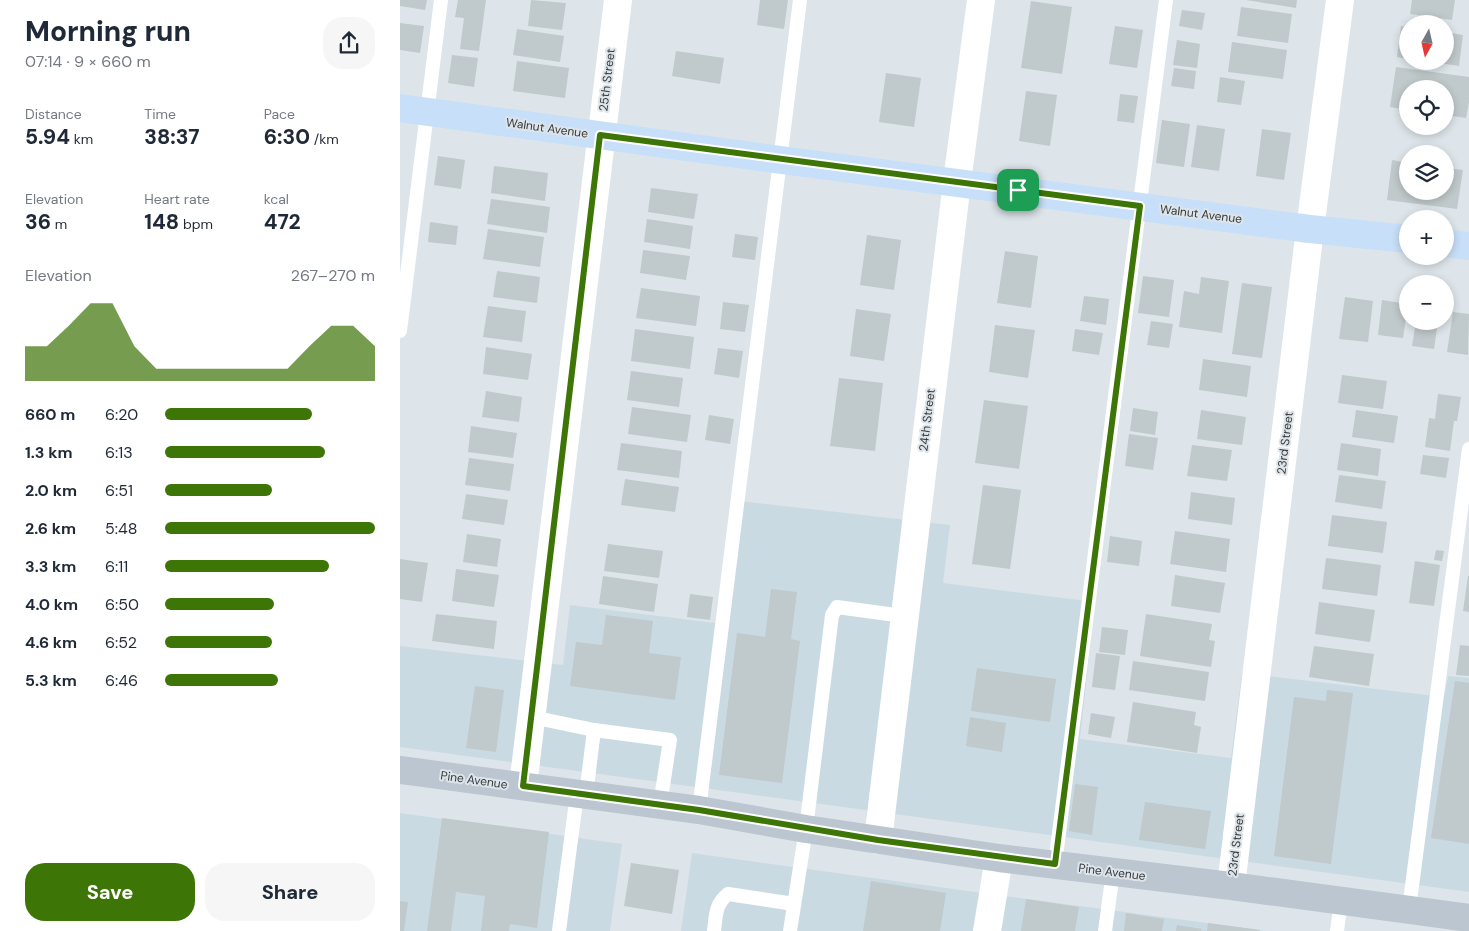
<!DOCTYPE html>
<html lang="en">
<head>
<meta charset="utf-8">
<style>
  :root { --surface:#fff; --page:#f6f6f7; --text:#1f2937; --muted:#747a83; --accent:#3d7506 }
  body { margin:0; font-family:"DM Sans",sans-serif; background:var(--page); color:var(--text); height:100vh; display:flex; flex-direction:column; font-size:19px; white-space:nowrap }
  * { box-sizing:border-box; margin:0 }
  p { font-size:16px; color:var(--muted) }
  .icon { flex:none; width:28px; height:28px; fill:none; stroke:currentColor; stroke-width:2; stroke-linecap:round; stroke-linejoin:round }
  .map { position:relative; flex:1; overflow:hidden }
  .panel { display:flex; flex-direction:column; background:var(--surface); width:400px }
  .panel>* { flex:none }
  .needle { width:32px; rotate:188deg }
  .controls { position:absolute; left:999px; top:15px; display:grid; gap:10px }
  .controls a { display:grid; place-items:center; width:55px; height:55px; border-radius:50%; background:var(--surface); box-shadow:0 2px 8px #0003; font-size:25px }
  .pin { position:absolute; display:grid; place-items:center; width:42px; height:42px; color:#fff; margin:-21px; border-radius:10px; box-shadow:0 2px 8px #0006 }
  .round { display:grid; place-items:center; flex:none; width:52px; height:52px; border-radius:20px; background:var(--page) }
  .overview { display:flex; align-items:center; justify-content:space-between; height:85px; padding:0 25px }
  h1 { font-size:28px; font-weight:800; line-height:38px }
  .metrics { display:grid; grid-template-columns:repeat(3,1fr); gap:8px; height:85px; padding:5px 25px }
  .metrics div { display:grid; align-content:center }
  .metrics b { font-size:21px; font-weight:800 }
  .metrics small { font-size:14px; font-weight:400 }
  .metrics p { font-size:14px }
  .chart { height:140px; padding:10px 25px }
  .chart p { display:flex; justify-content:space-between }
  .chart svg { width:100%; height:90px; margin-top:5px; fill:var(--accent); opacity:.7 }
  .primary-button { display:flex; gap:10px; margin-top:auto; padding:10px 25px }
  .primary-button a { flex:1; height:58px; border-radius:20px; background:var(--accent); color:#fff; font-size:20px; font-weight:800; line-height:58px; text-align:center }
  .primary-button a+a { background:var(--page); color:var(--text) }
  ul { padding:0 25px; list-style:none; font-size:16px }
  li { display:grid; grid-template-columns:80px 60px 1fr; align-items:center; height:38px }
  li i { height:12px; border-radius:6px; background:var(--accent) }
  main { display:flex; flex:1; min-height:0 }
  .map>svg:first-child { display:block }
  .built { fill:#cadae3 }
  .building { fill:#c0c9cb }
  .lines { fill:none; stroke-linecap:round; stroke-linejoin:round }
  .service { stroke:#fff; stroke-width:14 }
  .minor { stroke:#fff; stroke-width:28 }
  .secondary { stroke:#bbc6d0; stroke-width:28 }
  .primary { stroke:#c7dff8; stroke-width:28 }
  .route-casing { stroke:#fff; stroke-width:10 }
  .route { stroke:#3d7506; stroke-width:6 }
  .labels { text-anchor:middle; stroke-width:4; stroke-linejoin:round; paint-order:stroke }
  .street-label { font-size:12px; fill:#373a3c; stroke:#dde5ea }
</style>
</head>
<body>
<main>
<section class="panel">
<div class="overview"><div><h1>Morning run</h1><p>07:14 · 9 × 660 m</p></div><a class="round"><svg class="icon" aria-label="share" viewBox="0 0 24 24"><path d="M12 15V3M7 8l5-5 5 5M5 13v7h14v-7"/></svg></a></div>
<div class="metrics">
<div><p>Distance</p><b>5.94<small> km</small></b></div>
<div><p>Time</p><b>38:37</b></div>
<div><p>Pace</p><b>6:30<small> /km</small></b></div>
</div>
<div class="metrics">
<div><p>Elevation</p><b>36<small> m</small></b></div>
<div><p>Heart rate</p><b>148<small> bpm</small></b></div>
<div><p>kcal</p><b>472</b></div>
</div>
<div class="chart"><p><span>Elevation</span>267–270 m</p>
<svg viewBox="0 0 160 44" preserveAspectRatio="none"><path d="M0 44V27L10 27L20 17L30 6L40 6L50 27L60 38L70 38L80 38L90 38L100 38L110 38L120 38L130 27L140 17L150 17L160 27V44z"/></svg>
</div>
<ul>
<li><b>660 m</b>6:20<i style="width:70%"></i></li>
<li><b>1.3 km</b>6:13<i style="width:76%"></i></li>
<li><b>2.0 km</b>6:51<i style="width:51%"></i></li>
<li><b>2.6 km</b>5:48<i style="width:100%"></i></li>
<li><b>3.3 km</b>6:11<i style="width:78%"></i></li>
<li><b>4.0 km</b>6:50<i style="width:52%"></i></li>
<li><b>4.6 km</b>6:52<i style="width:51%"></i></li>
<li><b>5.3 km</b>6:46<i style="width:54%"></i></li>
</ul>
<div class="primary-button"><a>Save</a><a>Share</a></div>
</section>
<div class="map">
<svg width="1069" height="931" viewBox="0 0 1069 931">
  <rect width="100%" height="100%" fill="#dde5ea"/>
  <!-- built -->
  <g class="built">
    <path d="M 332,500 L 550,525 L 543,583 L 695,602 L 680,739 L 831,758 L 842,673 L 1044,697 L 1048,676 L 1069,678 L 1069,892 L 0,747 L 0,646 L 163,665 L 170,605 L 315,623 Z"/>
    <path d="M 0,813 L 222,844 L 210,931 L 0,931 Z"/>
    <path d="M 292,853 L 568,891 L 867,931 L 281,931 Z"/>
  </g>
  <!-- building -->
  <g class="building">
    <path d="M 0,0 L 27,0 L 25,10 L 0,6 Z"/>
    <path d="M 58,0 L 86,0 L 79,51 L 60,49 L 64,18 L 55,17 Z"/>
    <path d="M 131,0 L 166,3 L 162,30 L 128,26 Z"/>
    <path d="M 360,0 L 388,0 L 384,29 L 357,25 Z"/>
    <path d="M 846,0 L 897,0 L 896,8 Z"/>
    <path d="M 1012,0 L 1055,0 L 1052,20 L 1010,14 Z"/>
    <path d="M 631,1 L 672,7 L 662,74 L 621,68 Z"/>
    <path d="M 841,7 L 892,14 L 888,43 L 837,36 Z"/>
    <path d="M 782,10 L 805,13 L 802,30 L 779,26 Z"/>
    <path d="M 0,23 L 24,26 L 20,53 L 0,50 Z"/>
    <path d="M 715,26 L 743,30 L 737,68 L 709,64 Z"/>
    <path d="M 1001,26 L 1008,27 L 1008,59 L 997,57 Z"/>
    <path d="M 117,29 L 164,36 L 160,62 L 113,55 Z"/>
    <path d="M 1045,32 L 1063,35 L 1059,66 L 1033,62 L 1045,61 Z"/>
    <path d="M 777,40 L 800,44 L 797,68 L 773,65 Z"/>
    <path d="M 832,42 L 887,50 L 883,79 L 828,72 Z"/>
    <path d="M 276,51 L 324,58 L 320,84 L 272,76 Z"/>
    <path d="M 52,55 L 78,58 L 74,87 L 48,83 Z"/>
    <path d="M 117,61 L 169,68 L 165,98 L 113,91 Z"/>
    <path d="M 996,67 L 1069,77 L 1069,102 L 1066,118 L 1045,115 L 1045,89 L 1008,89 L 1008,110 L 990,107 Z"/>
    <path d="M 774,68 L 796,71 L 794,89 L 771,86 Z"/>
    <path d="M 486,73 L 521,78 L 514,127 L 479,122 Z"/>
    <path d="M 820,77 L 845,81 L 841,105 L 817,102 Z"/>
    <path d="M 626,91 L 657,95 L 650,146 L 619,141 Z"/>
    <path d="M 720,94 L 738,96 L 734,123 L 717,121 Z"/>
    <path d="M 762,120 L 790,124 L 784,167 L 756,163 Z"/>
    <path d="M 797,125 L 825,129 L 819,171 L 791,167 Z"/>
    <path d="M 862,129 L 891,133 L 884,180 L 856,176 Z"/>
    <path d="M 38,156 L 65,160 L 61,189 L 34,185 Z"/>
    <path d="M 992,160 L 1008,163 L 1008,191 L 1045,191 L 1045,168 L 1063,170 L 1057,209 L 987,200 Z"/>
    <path d="M 94,166 L 148,173 L 145,201 L 91,193 Z"/>
    <path d="M 251,188 L 298,194 L 294,219 L 248,212 Z"/>
    <path d="M 91,199 L 150,207 L 147,233 L 87,224 Z"/>
    <path d="M 247,219 L 293,226 L 290,249 L 244,242 Z"/>
    <path d="M 30,222 L 58,226 L 56,245 L 28,242 Z"/>
    <path d="M 88,229 L 144,237 L 140,267 L 83,259 Z"/>
    <path d="M 335,234 L 358,237 L 355,260 L 332,257 Z"/>
    <path d="M 467,235 L 501,240 L 494,290 L 460,285 Z"/>
    <path d="M 243,250 L 290,256 L 286,280 L 240,273 Z"/>
    <path d="M 605,251 L 638,256 L 631,308 L 597,303 Z"/>
    <path d="M 97,271 L 140,277 L 137,303 L 93,297 Z"/>
    <path d="M 743,276 L 774,280 L 769,317 L 738,313 Z"/>
    <path d="M 801,277 L 829,281 L 822,333 L 779,327 L 784,291 L 799,294 Z"/>
    <path d="M 842,283 L 872,287 L 862,358 L 832,354 Z"/>
    <path d="M 241,288 L 300,296 L 296,326 L 236,318 Z"/>
    <path d="M 684,296 L 709,299 L 706,325 L 680,321 Z"/>
    <path d="M 945,297 L 973,301 L 968,342 L 939,339 Z"/>
    <path d="M 982,300 L 1008,304 L 1003,338 L 978,335 Z"/>
    <path d="M 323,302 L 349,305 L 345,332 L 320,329 Z"/>
    <path d="M 88,306 L 126,311 L 122,342 L 83,337 Z"/>
    <path d="M 456,309 L 491,314 L 484,361 L 450,356 Z"/>
    <path d="M 1053,312 L 1069,314 L 1068,355 L 1047,352 Z"/>
    <path d="M 751,321 L 773,324 L 769,348 L 747,345 Z"/>
    <path d="M 1016,321 L 1038,321 L 1034,349 L 1012,346 Z"/>
    <path d="M 595,325 L 635,330 L 628,378 L 589,372 Z"/>
    <path d="M 235,329 L 294,337 L 290,369 L 231,361 Z"/>
    <path d="M 675,329 L 703,333 L 699,355 L 672,351 Z"/>
    <path d="M 86,347 L 132,354 L 128,380 L 83,374 Z"/>
    <path d="M 318,348 L 343,351 L 339,378 L 314,374 Z"/>
    <path d="M 803,359 L 851,366 L 847,397 L 799,390 Z"/>
    <path d="M 231,371 L 283,378 L 279,407 L 227,400 Z"/>
    <path d="M 942,375 L 987,381 L 983,409 L 938,403 Z"/>
    <path d="M 439,378 L 483,383 L 475,451 L 430,446 Z"/>
    <path d="M 86,391 L 122,397 L 119,422 L 82,417 Z"/>
    <path d="M 1038,394 L 1061,397 L 1057,421 L 1054,421 L 1050,451 L 1025,447 L 1029,418 L 1035,419 Z"/>
    <path d="M 584,400 L 628,406 L 619,469 L 575,463 Z"/>
    <path d="M 232,407 L 291,415 L 287,442 L 228,434 Z"/>
    <path d="M 733,408 L 758,412 L 755,435 L 730,431 Z"/>
    <path d="M 801,410 L 846,417 L 842,445 L 797,439 Z"/>
    <path d="M 956,410 L 998,416 L 994,443 L 952,437 Z"/>
    <path d="M 309,415 L 334,419 L 330,444 L 305,440 Z"/>
    <path d="M 71,426 L 117,433 L 113,458 L 68,452 Z"/>
    <path d="M 729,434 L 758,438 L 753,470 L 725,466 Z"/>
    <path d="M 221,443 L 282,451 L 279,478 L 217,470 Z"/>
    <path d="M 941,443 L 981,449 L 978,476 L 937,470 Z"/>
    <path d="M 792,445 L 832,450 L 827,481 L 787,476 Z"/>
    <path d="M 1023,455 L 1049,458 L 1046,478 L 1020,474 Z"/>
    <path d="M 69,458 L 114,464 L 110,491 L 65,485 Z"/>
    <path d="M 939,475 L 986,481 L 982,509 L 935,502 Z"/>
    <path d="M 225,479 L 279,487 L 275,512 L 221,505 Z"/>
    <path d="M 583,485 L 621,490 L 610,569 L 572,564 Z"/>
    <path d="M 791,492 L 835,498 L 832,525 L 788,519 Z"/>
    <path d="M 66,494 L 108,500 L 104,525 L 62,519 Z"/>
    <path d="M 932,515 L 987,522 L 983,553 L 928,546 Z"/>
    <path d="M 775,531 L 830,539 L 826,572 L 770,564 Z"/>
    <path d="M 67,534 L 101,539 L 97,567 L 63,562 Z"/>
    <path d="M 710,536 L 742,541 L 739,566 L 707,562 Z"/>
    <path d="M 208,544 L 263,551 L 259,578 L 204,571 Z"/>
    <path d="M 1036,550 L 1044,551 L 1042,561 L 1034,560 Z"/>
    <path d="M 926,558 L 981,565 L 977,596 L 922,589 Z"/>
    <path d="M 0,559 L 28,563 L 22,602 L 0,599 Z"/>
    <path d="M 1015,561 L 1040,565 L 1034,606 L 1009,603 Z"/>
    <path d="M 56,569 L 99,575 L 94,607 L 52,601 Z"/>
    <path d="M 775,575 L 825,583 L 820,613 L 771,606 Z"/>
    <path d="M 203,576 L 258,584 L 254,612 L 199,604 Z"/>
    <path d="M 1068,576 L 1069,576 L 1069,612 L 1063,611 Z"/>
    <path d="M 371,589 L 397,592 L 391,639 L 400,641 L 382,783 L 319,775 L 337,633 L 365,637 Z"/>
    <path d="M 290,594 L 313,597 L 310,620 L 287,617 Z"/>
    <path d="M 919,602 L 975,610 L 970,642 L 915,634 Z"/>
    <path d="M 36,614 L 97,621 L 94,649 L 32,641 Z"/>
    <path d="M 746,614 L 812,624 L 809,640 L 815,641 L 811,667 L 740,656 Z"/>
    <path d="M 206,615 L 253,621 L 249,653 L 281,657 L 275,700 L 170,686 L 176,642 L 202,645 Z"/>
    <path d="M 702,627 L 728,630 L 725,655 L 699,652 Z"/>
    <path d="M 1060,645 L 1069,646 L 1069,676 L 1056,675 Z"/>
    <path d="M 914,646 L 974,654 L 969,686 L 909,677 Z"/>
    <path d="M 696,653 L 720,656 L 715,690 L 692,687 Z"/>
    <path d="M 733,661 L 809,672 L 805,701 L 729,690 Z"/>
    <path d="M 577,668 L 656,679 L 650,722 L 571,711 Z"/>
    <path d="M 1055,681 L 1069,683 L 1069,844 L 1031,838 Z"/>
    <path d="M 75,686 L 104,690 L 96,752 L 66,748 Z"/>
    <path d="M 927,690 L 953,693 L 931,864 L 874,856 L 894,697 L 926,701 Z"/>
    <path d="M 733,702 L 796,712 L 794,725 L 801,727 L 797,753 L 727,742 Z"/>
    <path d="M 691,713 L 715,717 L 711,738 L 688,734 Z"/>
    <path d="M 570,717 L 606,723 L 602,752 L 566,746 Z"/>
    <path d="M 675,784 L 698,787 L 692,835 L 669,831 Z"/>
    <path d="M 745,802 L 811,811 L 805,849 L 739,840 Z"/>
    <path d="M 42,818 L 149,832 L 137,928 L 110,924 L 109,931 L 81,931 L 85,896 L 56,892 L 51,931 L 27,931 Z"/>
    <path d="M 231,863 L 279,870 L 272,914 L 224,906 Z"/>
    <path d="M 471,881 L 546,893 L 540,931 L 463,931 Z"/>
    <path d="M 626,899 L 679,907 L 675,931 L 621,931 Z"/>
    <path d="M 0,901 L 8,902 L 4,931 L 0,931 Z"/>
    <path d="M 726,913 L 764,919 L 762,931 L 724,931 Z"/>
    <path d="M 808,923 L 860,930 L 860,931 L 807,931 Z"/>
    <path d="M 777,925 L 802,929 L 801,931 L 776,931 Z"/>
  </g>
  <g class="lines">
    <!-- service -->
    <g class="service">
      <path d="M 0,331 L 41,0"/>
      <path d="M 132,717 L 194,730 L 270,740 L 260,805"/>
      <path d="M 186,795 L 194,730"/>
      <path d="M 299,810 L 400,0"/>
      <path d="M 655,864 L 766,0"/>
      <path d="M 1009,909 L 1069,449"/>
      <path d="M 159,931 L 177,794"/>
      <path d="M 314,931 C 316,916 315,904 328,894 L 394,904"/>
      <path d="M 390,931 L 406,829 L 432,615 L 437,607 L 503,616"/>
      <path d="M 705,931 L 713,872"/>
      <path d="M 937,931 L 941,901"/>
    </g>
    <!-- minor -->
    <g class="minor">
      <path d="M 123,786 L 218,0"/>
      <path d="M 478,840 L 557,182 L 581,0"/>
      <path d="M 831,886 L 910,229 L 940,0"/>
      <path d="M 587,931 L 599,858"/>
    </g>
    <!-- secondary -->
    <path class="secondary" d="M 0,770 L 299,810 L 406,829 L 599,858 L 831,886 L 1069,918"/>
    <!-- primary -->
    <g class="primary">
      <path d="M 0,108 L 381,160 L 910,229 L 1008,239"/>
      <path d="M 1045,243 L 1069,246"/>
    </g>
  </g>
  <g class="lines">
    <!-- route casing -->
    <g class="route-casing">
      <path id="route" d="M 200,135 L 740,206 L 655,864 L 478,840 L 299,810 L 123,786 Z"/>
    </g>
    <!-- route -->
    <use href="#route" class="route"/>
  </g>
  <g class="labels">
    <!-- street labels -->
    <g class="street-label">
      <text transform="translate(207 80) rotate(-83)" y="4">25th Street</text>
      <text transform="translate(147 128) rotate(8)" y="4">Walnut Avenue</text>
      <text transform="translate(801 214) rotate(7)" y="4">Walnut Avenue</text>
      <text transform="translate(527 420) rotate(-83)" y="4">24th Street</text>
      <text transform="translate(885 443) rotate(-83)" y="4">23rd Street</text>
      <text transform="translate(74 780) rotate(8)" y="4">Pine Avenue</text>
      <text transform="translate(836 845) rotate(-83)" y="4">23rd Street</text>
      <text transform="translate(712 872) rotate(7)" y="4">Pine Avenue</text>
    </g>
  </g>
</svg>
<div class="controls">
<a><svg class="needle" viewBox="-14 -14 28 28"><path d="M0-13l5 13h-10z" fill="#e53935"/><path d="M0 13l5-13h-10z" fill="#747a83"/></svg></a>
<a><svg class="icon" aria-label="locate" viewBox="0 0 24 24"><circle cx="12" cy="12" r="6"/><path d="M12 2v4M12 18v4M2 12h4M18 12h4"/></svg></a>
<a><svg class="icon" aria-label="layers" viewBox="0 0 24 24"><path d="M12 4l9 5-9 5-9-5zM3 14l9 5 9-5"/></svg></a>
<a>+</a>
<a>−</a>
</div>
<div class="pin" style="left:618px;top:190px;background:#1e9e55"><svg class="icon" aria-label="arrive" viewBox="0 0 24 24"><path d="M6 21V4h12l-3 4 3 4H6"/></svg></div>
</div>
</main>
</body>
</html>
